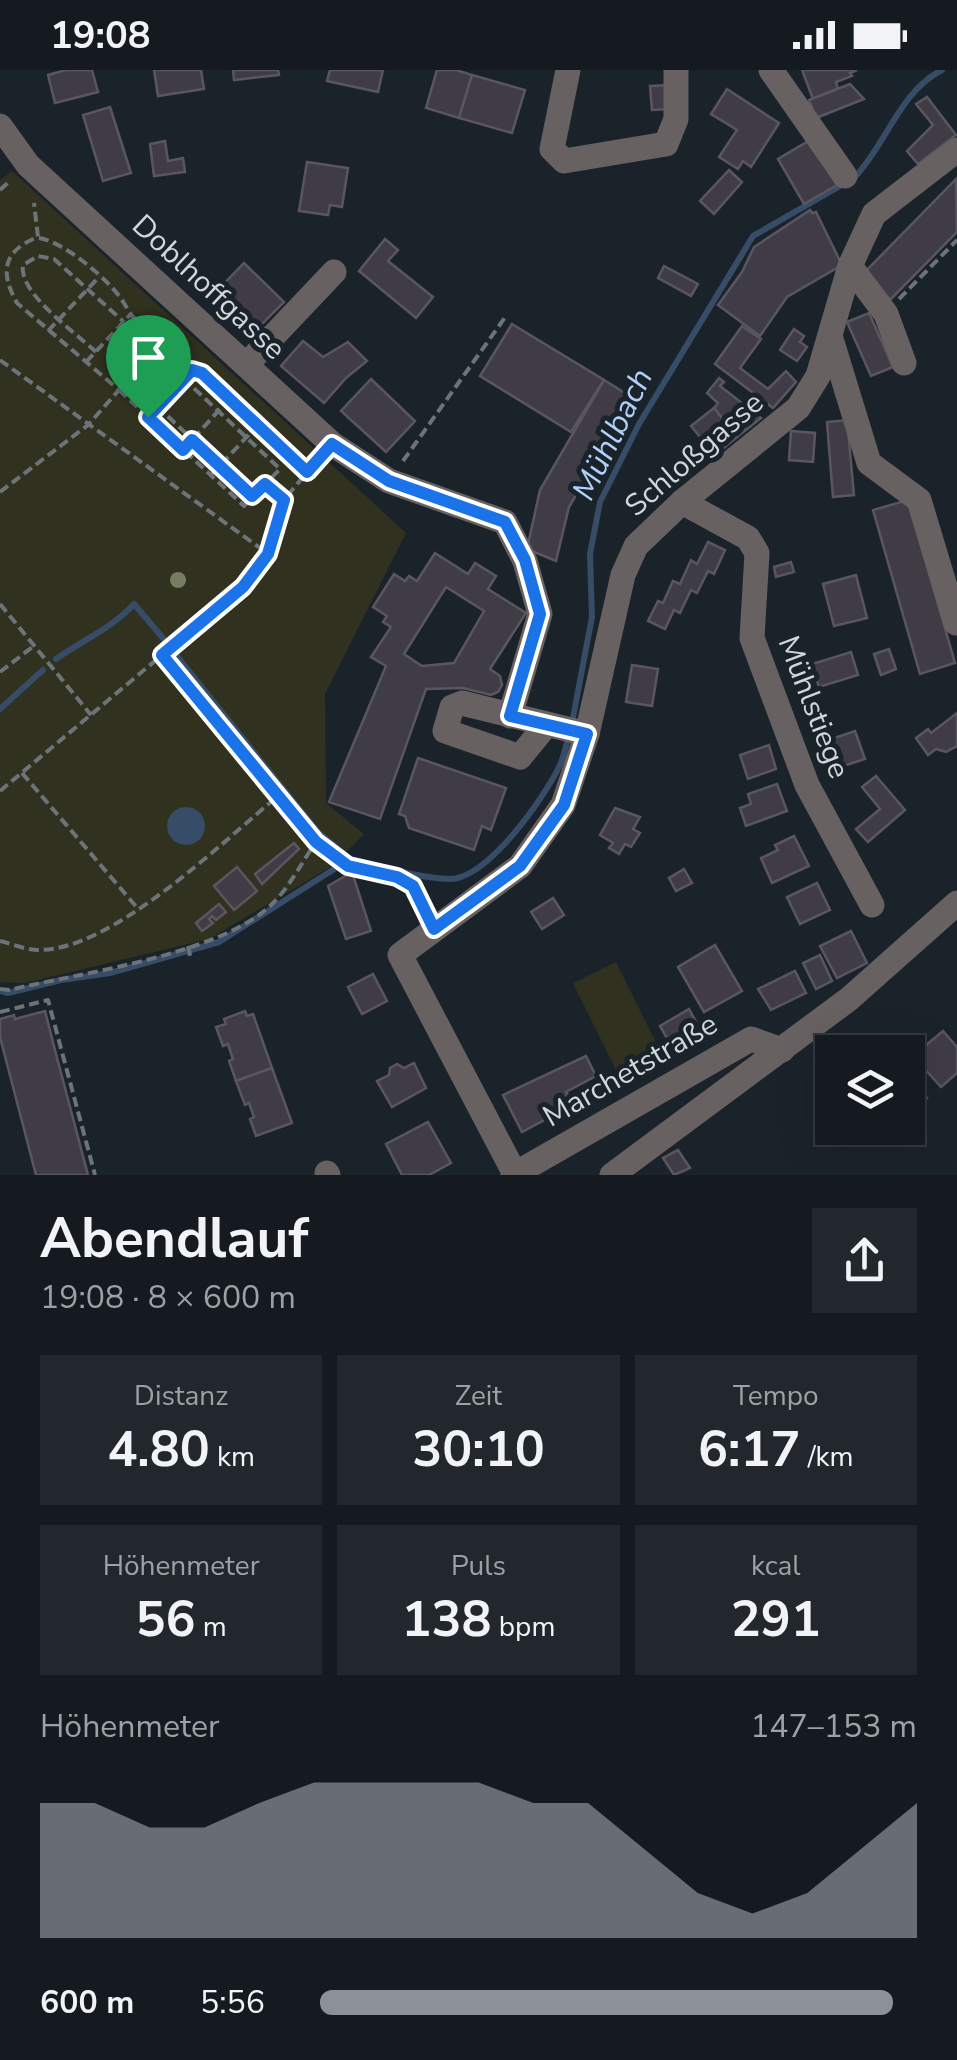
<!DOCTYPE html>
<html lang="de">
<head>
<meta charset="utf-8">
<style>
  :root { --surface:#141a20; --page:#21272d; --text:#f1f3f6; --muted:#9da1a5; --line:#33383e; --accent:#8c9099 }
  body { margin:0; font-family:"Nunito Sans",sans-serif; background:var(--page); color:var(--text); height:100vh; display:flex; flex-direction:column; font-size:38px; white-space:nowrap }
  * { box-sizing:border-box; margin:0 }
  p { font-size:32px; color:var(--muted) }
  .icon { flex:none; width:55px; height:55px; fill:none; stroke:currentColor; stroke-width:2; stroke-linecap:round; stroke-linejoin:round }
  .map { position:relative; height:1105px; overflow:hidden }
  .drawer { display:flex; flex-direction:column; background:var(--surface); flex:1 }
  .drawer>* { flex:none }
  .buttons { position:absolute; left:815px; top:965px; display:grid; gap:20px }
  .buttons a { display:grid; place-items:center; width:110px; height:110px; border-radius:0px; background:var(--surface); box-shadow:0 10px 40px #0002,0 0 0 2px var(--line); font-size:50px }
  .pin { position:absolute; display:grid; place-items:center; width:85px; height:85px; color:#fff; margin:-102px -42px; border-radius:50% 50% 50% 0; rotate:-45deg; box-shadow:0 0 10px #0007 }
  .pin .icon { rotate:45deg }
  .round { display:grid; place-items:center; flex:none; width:105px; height:105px; border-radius:0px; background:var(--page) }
  .summary { display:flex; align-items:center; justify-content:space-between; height:170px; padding:0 40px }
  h1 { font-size:55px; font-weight:700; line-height:75px }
  .figures { display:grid; grid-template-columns:repeat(3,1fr); gap:15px; height:170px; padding:10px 40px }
  .figures div { display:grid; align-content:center; border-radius:0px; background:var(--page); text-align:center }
  .figures b { font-size:50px; font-weight:700 }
  .figures small { font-size:28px; font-weight:400 }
  .figures p { font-size:28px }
  .chart { height:280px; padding:20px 40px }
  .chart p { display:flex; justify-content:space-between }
  .chart svg { width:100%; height:180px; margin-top:10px; fill:var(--accent); opacity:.7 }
  ul { padding:0 40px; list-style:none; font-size:32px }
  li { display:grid; grid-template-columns:160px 120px 1fr; align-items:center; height:75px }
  li i { height:25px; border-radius:12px; background:var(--accent) }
  .status { display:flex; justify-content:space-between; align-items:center; height:70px; padding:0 50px; background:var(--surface); direction:ltr }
  .status svg { height:28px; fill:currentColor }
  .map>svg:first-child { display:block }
  .green { fill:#30321f }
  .water { fill:#364c67 }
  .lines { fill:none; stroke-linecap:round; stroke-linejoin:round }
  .stream { stroke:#364c67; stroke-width:6 }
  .building { fill:#403c46; stroke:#5a5660; stroke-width:2.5; fill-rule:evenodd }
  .path { stroke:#6c7379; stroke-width:4; stroke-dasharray:10 5; stroke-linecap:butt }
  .minor { stroke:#676162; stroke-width:25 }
  .tree { fill:#767e5f }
  .route-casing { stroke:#fff; stroke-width:20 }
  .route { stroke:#1a73e8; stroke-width:12 }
  .labels { text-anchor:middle; stroke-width:10; stroke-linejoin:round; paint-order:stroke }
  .street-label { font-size:30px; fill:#d1d7db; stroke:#1b232a }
  .water-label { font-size:32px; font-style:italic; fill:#afd0f8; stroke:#1b232a }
</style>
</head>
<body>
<div class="status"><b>19:08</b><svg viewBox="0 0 49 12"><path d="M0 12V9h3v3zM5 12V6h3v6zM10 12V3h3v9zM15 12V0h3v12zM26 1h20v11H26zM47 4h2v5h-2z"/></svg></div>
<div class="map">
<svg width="957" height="1105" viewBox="0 0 957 1105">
  <rect width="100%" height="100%" fill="#1b232a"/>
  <!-- green -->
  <g class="green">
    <path d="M 12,101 L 406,463 L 325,624 L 326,733 L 364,764 L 332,796 L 209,869 L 25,913 L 0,912 L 0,110 Z"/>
    <path d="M 616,892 L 661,983 L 618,1004 L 573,913 Z"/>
  </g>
  <!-- water -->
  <g class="water">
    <path d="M 139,272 L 163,295 L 141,317 L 117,296 Z"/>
    <circle cx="186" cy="756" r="19"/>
  </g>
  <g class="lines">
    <!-- stream -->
    <g class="stream">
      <path d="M 176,585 L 317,761 L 350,789"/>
      <path d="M 56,589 C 84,569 111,559 134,534 L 163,568"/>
      <path d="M 0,639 L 43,600"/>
      <path d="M 572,653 L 592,547 L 590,484 L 600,432 L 639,354 L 753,166 L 854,108 C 886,75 900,21 942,0"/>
      <path d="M 0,921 L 8,923 L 61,910 L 110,903 L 219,872 L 350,789 C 381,796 417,808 449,809 C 487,810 545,727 560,695 C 564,686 566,675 569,665"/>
    </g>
  </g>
  <!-- building -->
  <g class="building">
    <path d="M 66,0 L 92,0 L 98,22 L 55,33 L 48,5 Z"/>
    <path d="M 154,0 L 201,0 L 204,19 L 158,26 Z"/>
    <path d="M 233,0 L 278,0 L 279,5 L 234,10 Z"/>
    <path d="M 330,0 L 383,0 L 378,22 L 327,11 Z"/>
    <path d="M 437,0 L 456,0 L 472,5 L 459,48 L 426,38 Z"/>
    <path d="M 802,0 L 857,0 L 850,3 L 852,6 L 836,12 L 838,19 L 813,29 Z"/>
    <path d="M 472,5 L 525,20 L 512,63 L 459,48 Z"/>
    <path d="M 850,14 L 864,29 L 816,48 L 809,30 Z"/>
    <path d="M 668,15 L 669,39 L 652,40 L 650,16 Z"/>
    <path d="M 727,19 L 779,53 L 751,97 L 743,91 L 738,99 L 719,87 L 737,60 L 711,44 Z"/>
    <path d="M 927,27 L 956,65 L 918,94 L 907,81 L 933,55 L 916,34 Z"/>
    <path d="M 110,37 L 131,103 L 103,111 L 83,45 Z"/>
    <path d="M 810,70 L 837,115 L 804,134 L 778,89 Z"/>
    <path d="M 165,71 L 168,91 L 183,88 L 185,102 L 154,106 L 150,74 Z"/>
    <path d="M 307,92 L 348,98 L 342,137 L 330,135 L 328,145 L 299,141 Z"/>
    <path d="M 729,100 L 742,112 L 714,144 L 700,131 Z"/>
    <path d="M 956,109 L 957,162 L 890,230 L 863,204 Z"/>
    <path d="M 810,140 L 812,143 L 816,142 L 842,195 L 787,227 L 760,266 L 718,235 L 742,202 L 754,177 Z"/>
    <path d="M 385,169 L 398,180 L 388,191 L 433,227 L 416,248 L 359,201 Z"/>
    <path d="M 244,193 L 284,232 L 251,265 L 212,226 Z"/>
    <path d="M 664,196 L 698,214 L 691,226 L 658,208 Z"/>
    <path d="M 869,243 L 893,297 L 871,306 L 847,252 Z"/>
    <path d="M 512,254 L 604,310 L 571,362 L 480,306 Z"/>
    <path d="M 742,256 L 761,269 L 740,298 L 768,319 L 786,301 L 796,312 L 773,338 L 715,294 Z"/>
    <path d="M 794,259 L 804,266 L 800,272 L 807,277 L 797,291 L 780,280 Z"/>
    <path d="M 303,271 L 323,287 L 348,272 L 367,291 L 346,308 L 324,333 L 281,296 Z"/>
    <path d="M 719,308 L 724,312 L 720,316 L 761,348 L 737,367 L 714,338 L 718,333 L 707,323 Z"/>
    <path d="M 371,309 L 415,351 L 386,382 L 341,341 Z"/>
    <path d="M 604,310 L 633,328 L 569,437 L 556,491 L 527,479 L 540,420 Z"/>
    <path d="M 714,338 L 737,367 L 715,385 L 691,356 Z"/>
    <path d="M 847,350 L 854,425 L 833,427 L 827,352 Z"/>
    <path d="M 791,361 L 815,363 L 813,392 L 789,390 Z"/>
    <path d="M 908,430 L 955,593 L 920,604 L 873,440 Z"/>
    <path d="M 708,472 L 725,480 L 714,504 L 708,501 L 697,523 L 691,520 L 680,543 L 674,540 L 665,559 L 648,551 L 658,531 L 663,533 L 673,511 L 680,514 L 691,490 L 697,494 Z"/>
    <path d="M 435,483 L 468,504 L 475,493 L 496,506 L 488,519 L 526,543 L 490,599 L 500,606 L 502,615 L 498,622 L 491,625 L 463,618 L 426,619 L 380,749 L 329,732 L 386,596 L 371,587 L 391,557 L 383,552 L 387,546 L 373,537 L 394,504 L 405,511 L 409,506 L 417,511 ZM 446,517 L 484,541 L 454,593 L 422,596 L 404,584 Z"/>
    <path d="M 791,492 L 794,502 L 776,507 L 774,497 Z"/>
    <path d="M 856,505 L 867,548 L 834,556 L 823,514 Z"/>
    <path d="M 889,579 L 896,599 L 881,605 L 874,584 Z"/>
    <path d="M 851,582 L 858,605 L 819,617 L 812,594 Z"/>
    <path d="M 632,595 L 658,599 L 652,636 L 626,632 Z"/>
    <path d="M 957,643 L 957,676 L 946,682 L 936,679 L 928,685 L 916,668 L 928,659 L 931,663 Z"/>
    <path d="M 855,661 L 865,689 L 837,698 L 828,670 Z"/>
    <path d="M 769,675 L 776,699 L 748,709 L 740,685 Z"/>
    <path d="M 418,688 L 506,718 L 491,760 L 482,756 L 474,780 L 409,758 L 405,746 L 399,744 Z"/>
    <path d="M 876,706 L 905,740 L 868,772 L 856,759 L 880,739 L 862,717 Z"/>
    <path d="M 777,714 L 787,741 L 746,756 L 740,738 L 751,734 L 748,724 Z"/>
    <path d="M 615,738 L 640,747 L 633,759 L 640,763 L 631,777 L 625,774 L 619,784 L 609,778 L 613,773 L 600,765 Z"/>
    <path d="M 794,766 L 809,796 L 772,813 L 761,788 L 778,780 L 775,775 Z"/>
    <path d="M 294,773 L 299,779 L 262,814 L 255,804 Z"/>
    <path d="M 237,797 L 257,821 L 234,840 L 214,816 Z"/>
    <path d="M 684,799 L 692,813 L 676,821 L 669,808 Z"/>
    <path d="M 352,802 L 371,861 L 346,869 L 328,816 Z"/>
    <path d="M 817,813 L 830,840 L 800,854 L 787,827 Z"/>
    <path d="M 553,828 L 564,845 L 542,859 L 531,842 Z"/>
    <path d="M 219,834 L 226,842 L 216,850 L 212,846 L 209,849 L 213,853 L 202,861 L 196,853 Z"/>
    <path d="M 851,861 L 867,893 L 837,908 L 820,876 Z"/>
    <path d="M 715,875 L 742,921 L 704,942 L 678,897 Z"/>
    <path d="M 820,885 L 832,911 L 816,919 L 803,893 Z"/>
    <path d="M 795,901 L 806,923 L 771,940 L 758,919 Z"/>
    <path d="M 373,904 L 387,931 L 362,944 L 348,917 Z"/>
    <path d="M 689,939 L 706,970 L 677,986 L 660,956 Z"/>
    <path d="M 45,941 L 56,984 L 88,1105 L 36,1105 L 0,967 L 0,949 L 14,945 L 15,949 Z"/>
    <path d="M 245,941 L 247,946 L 253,944 L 272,998 L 236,1011 L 229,991 L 233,989 L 228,974 L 223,976 L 216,957 L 226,954 L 224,949 Z"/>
    <path d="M 943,961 L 957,977 L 957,1003 L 941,1017 L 913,986 Z"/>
    <path d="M 586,986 L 596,1006 L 566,1022 L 568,1025 L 558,1030 L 563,1040 L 522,1062 L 503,1025 Z"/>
    <path d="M 414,993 L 426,1018 L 392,1037 L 377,1011 L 389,1005 L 390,998 L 397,994 L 404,998 Z"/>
    <path d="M 272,998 L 292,1053 L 256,1066 L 250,1049 L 254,1047 L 249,1033 L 245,1035 L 236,1011 Z"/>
    <path d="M 908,1007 L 927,1028 L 913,1041 L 923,1053 L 909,1066 L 901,1058 L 908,1058 Z"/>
    <path d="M 428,1052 L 451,1093 L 429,1105 L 402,1105 L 386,1074 Z"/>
    <path d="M 678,1080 L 690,1098 L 674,1105 L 663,1088 Z"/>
  </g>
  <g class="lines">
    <!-- path -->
    <g class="path">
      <path d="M 0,120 L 11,110"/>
      <path d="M 39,168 C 64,172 105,207 120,227 C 125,234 128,241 133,247 C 151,266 172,283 192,300 L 203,303 L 307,402"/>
      <path d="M 899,229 L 957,170"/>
      <path d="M 48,261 L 99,207"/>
      <path d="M 96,282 C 75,262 18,223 23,195 L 38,186 L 54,189 L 124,252"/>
      <path d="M 0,290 L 267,483"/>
      <path d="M 86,292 L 131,244"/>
      <path d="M 119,320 L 244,436 L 280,399 L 183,308"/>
      <path d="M 157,336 L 252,426"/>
      <path d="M 148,347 L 192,300"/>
      <path d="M 183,380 L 230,328"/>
      <path d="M 403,391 L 506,246"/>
      <path d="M 211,405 L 258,355"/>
      <path d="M 265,414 L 284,430"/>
      <path d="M 0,422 L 88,355 L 119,320 L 17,233 C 0,203 2,181 38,167 L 34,133"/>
      <path d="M 0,534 L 91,645"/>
      <path d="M 162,585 L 316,772 C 326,781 336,792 349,797 C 387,810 402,794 424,838"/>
      <path d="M 0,602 L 35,575"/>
      <path d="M 22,703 L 139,840"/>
      <path d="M 0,721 L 243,517 L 267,483 L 284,430 L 316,391"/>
      <path d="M 0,871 C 12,874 26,880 38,880 C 112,881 221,773 278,726"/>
      <path d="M 188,876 L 191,890"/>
      <path d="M 0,919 L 9,920 C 80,903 219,885 271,835 C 289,818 302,792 316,772"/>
      <path d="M 0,942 L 48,930 L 95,1105"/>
    </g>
    <!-- minor -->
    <g class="minor">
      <path d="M 568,0 L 552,79 L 564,91 L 666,74 L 676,49 L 676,0"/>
      <path d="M 771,0 L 845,106"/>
      <path d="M 0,56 L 28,95 L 332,374 L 389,411 L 505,452 L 525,491 L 540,544 L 510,646"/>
      <path d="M 850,196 L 886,244 L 904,293"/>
      <path d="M 831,269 L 869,393 L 919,430 L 956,553"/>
      <path d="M 246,295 L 334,202"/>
      <path d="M 682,432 L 748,468 L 757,483 L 752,568 L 807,715 L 872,835"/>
      <path d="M 547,654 L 520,687 L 445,661 L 452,637 L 462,633 L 587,664"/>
      <path d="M 327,1103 L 328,1105"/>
      <path d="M 515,1104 L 400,885 L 520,796 L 563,735 L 587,664 L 623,505 L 636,476 L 682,432 L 798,338 L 818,306 L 850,196 L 874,144 L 957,80"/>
      <path d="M 513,1105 L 751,969 L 782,980"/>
      <path d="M 612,1105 L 849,929 L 957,833"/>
    </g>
  </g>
  <!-- trees -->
  <circle class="tree" cx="178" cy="510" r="8"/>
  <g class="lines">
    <!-- route casing -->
    <g class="route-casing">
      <path id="route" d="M 192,300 L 202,303 L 307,402 L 332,374 L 389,411 L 505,452 L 525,490 L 540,544 L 510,646 L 587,664 L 564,735 L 520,796 L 434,859 L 413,816 L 397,807 L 348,796 L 316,772 L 162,585 L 243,517 L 268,484 L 284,430 L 265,414 L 252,426 L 192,370 L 183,380 L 148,347 Z"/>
    </g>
    <!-- route -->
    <use href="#route" class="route"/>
  </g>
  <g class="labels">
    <!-- street labels -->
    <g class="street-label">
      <text transform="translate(209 217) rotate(43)" y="10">Doblhoffgasse</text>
      <text transform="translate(694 384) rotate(-41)" y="10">Schloßgasse</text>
      <text transform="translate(814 637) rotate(69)" y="10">Mühlstiege</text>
      <text transform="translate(630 1000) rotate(-30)" y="10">Marchetstraße</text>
    </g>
    <!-- water labels -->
    <g class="water-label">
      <text transform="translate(612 364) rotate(-64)" y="11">Mühlbach</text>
    </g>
  </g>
</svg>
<div class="buttons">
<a><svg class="icon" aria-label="layers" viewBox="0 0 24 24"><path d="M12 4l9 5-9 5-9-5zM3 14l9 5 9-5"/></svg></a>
</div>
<div class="pin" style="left:148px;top:347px;background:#1e9e55"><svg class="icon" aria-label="arrive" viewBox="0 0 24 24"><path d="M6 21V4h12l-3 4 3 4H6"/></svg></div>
</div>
<section class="drawer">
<div class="summary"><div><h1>Abendlauf</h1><p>19:08 · 8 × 600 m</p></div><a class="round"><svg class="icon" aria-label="share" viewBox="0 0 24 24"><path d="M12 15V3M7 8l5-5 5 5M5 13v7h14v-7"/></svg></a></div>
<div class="figures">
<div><p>Distanz</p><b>4.80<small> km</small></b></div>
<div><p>Zeit</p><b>30:10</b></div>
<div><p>Tempo</p><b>6:17<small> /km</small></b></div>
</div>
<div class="figures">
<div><p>Höhenmeter</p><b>56<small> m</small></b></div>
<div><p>Puls</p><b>138<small> bpm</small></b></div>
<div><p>kcal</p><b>291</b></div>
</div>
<div class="chart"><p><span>Höhenmeter</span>147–153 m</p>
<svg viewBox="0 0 160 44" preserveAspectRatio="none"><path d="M0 44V11L10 11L20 17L30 17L40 11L50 6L60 6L70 6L80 6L90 11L100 11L110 22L120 33L130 38L140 33L150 22L160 11V44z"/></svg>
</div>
<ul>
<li><b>600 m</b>5:56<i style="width:96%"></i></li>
</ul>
</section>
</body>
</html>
